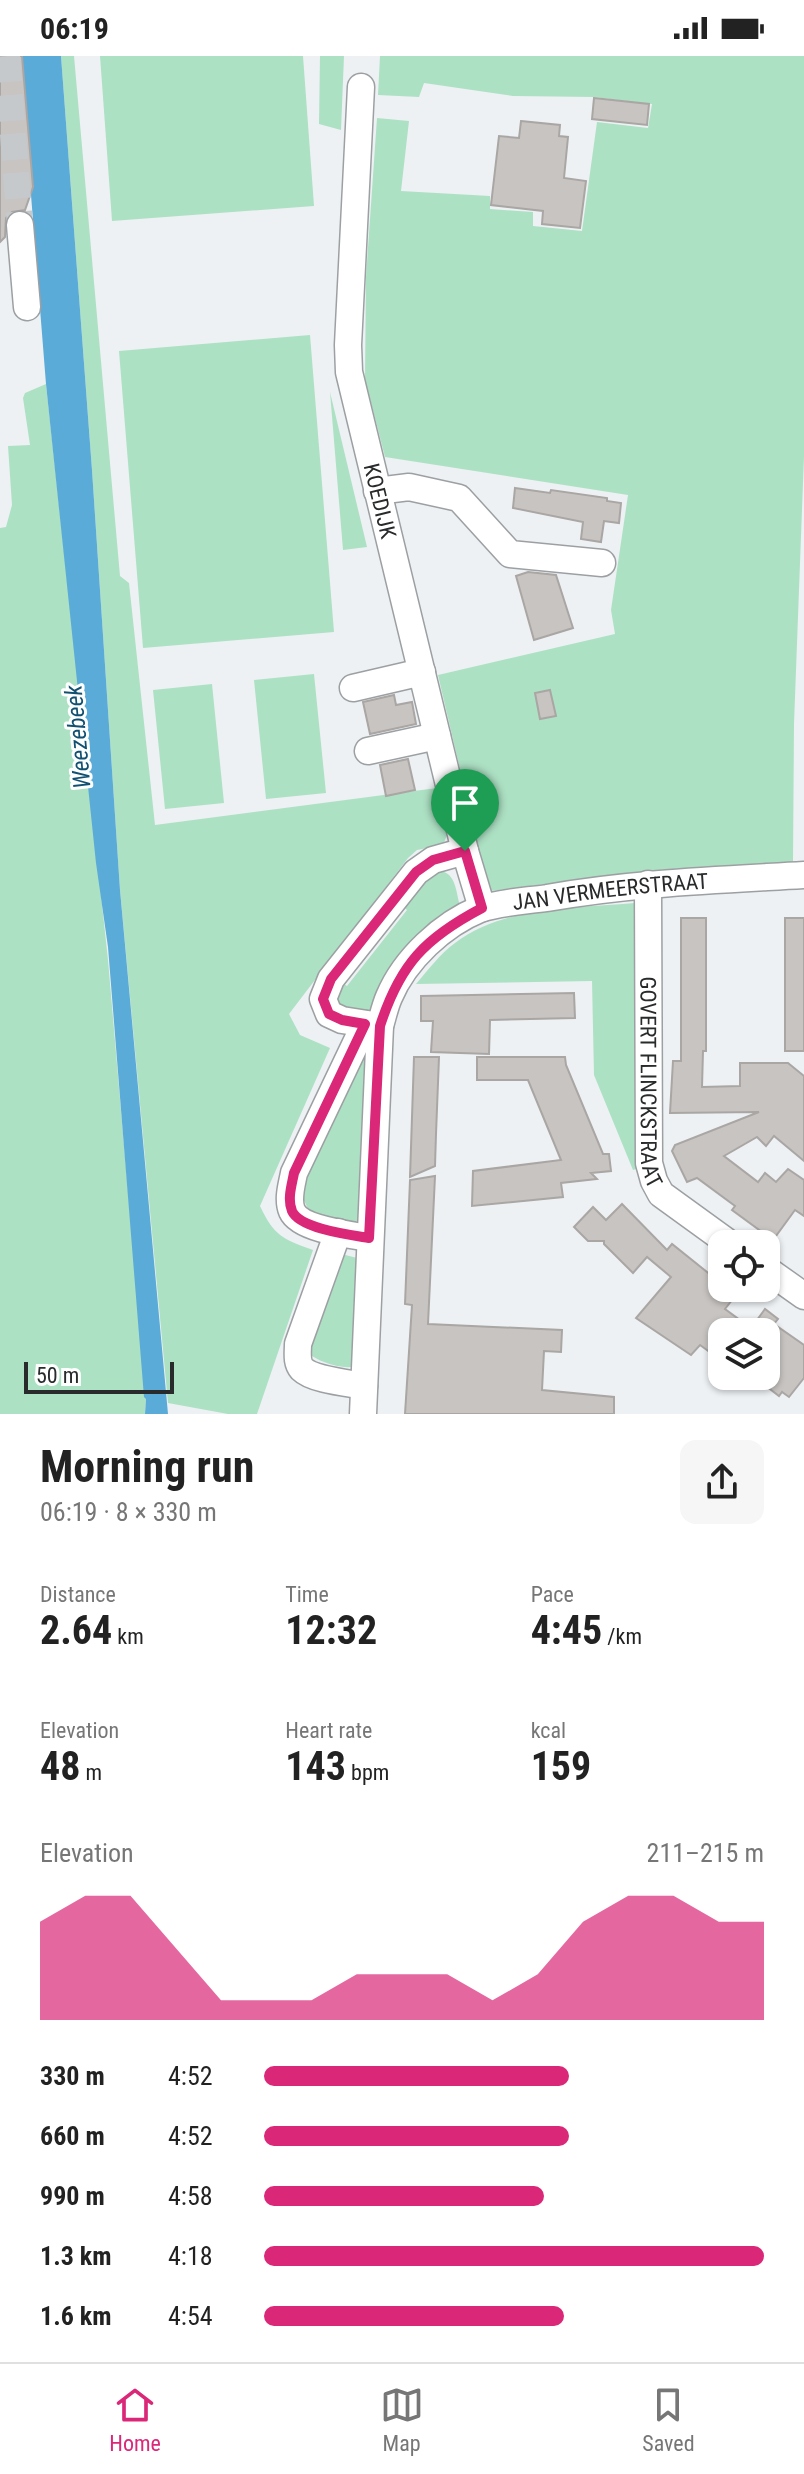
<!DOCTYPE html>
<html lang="en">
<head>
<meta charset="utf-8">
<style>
  :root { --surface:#fff; --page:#f6f6f6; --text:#222; --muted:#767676; --line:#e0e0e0; --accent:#db2777 }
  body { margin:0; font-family:"Roboto Condensed",sans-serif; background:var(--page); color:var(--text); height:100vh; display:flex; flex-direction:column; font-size:30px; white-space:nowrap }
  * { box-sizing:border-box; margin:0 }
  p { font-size:26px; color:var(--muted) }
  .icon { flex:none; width:44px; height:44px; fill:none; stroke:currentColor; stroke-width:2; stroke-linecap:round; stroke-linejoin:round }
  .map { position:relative; height:1358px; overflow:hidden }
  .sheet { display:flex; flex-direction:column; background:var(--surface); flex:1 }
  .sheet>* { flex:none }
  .buttons { position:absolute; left:708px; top:1174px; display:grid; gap:16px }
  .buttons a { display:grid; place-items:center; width:72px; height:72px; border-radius:16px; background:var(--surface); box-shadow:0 2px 6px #0004; font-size:40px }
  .scale { position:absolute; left:24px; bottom:20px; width:150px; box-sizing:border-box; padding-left:8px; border:4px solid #292a2b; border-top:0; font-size:22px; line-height:28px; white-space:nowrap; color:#292a2b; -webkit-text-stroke:6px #fdfefe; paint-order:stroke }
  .pin { position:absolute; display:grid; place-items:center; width:68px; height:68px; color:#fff; margin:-82px -34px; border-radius:50% 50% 50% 0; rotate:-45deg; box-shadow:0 0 8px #0007 }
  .pin .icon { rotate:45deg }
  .round { display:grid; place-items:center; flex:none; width:84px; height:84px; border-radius:16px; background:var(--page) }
  .head { display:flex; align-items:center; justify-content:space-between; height:136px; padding:0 40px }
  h1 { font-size:44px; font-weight:700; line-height:60px }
  .metrics { display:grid; grid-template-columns:repeat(3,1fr); gap:12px; height:136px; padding:8px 40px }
  .metrics div { display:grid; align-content:center }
  .metrics b { font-size:40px; font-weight:700 }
  .metrics small { font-size:22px; font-weight:400 }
  .metrics p { font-size:22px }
  .chart { height:224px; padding:16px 40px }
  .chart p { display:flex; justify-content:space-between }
  .chart svg { width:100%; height:144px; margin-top:8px; fill:var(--accent); opacity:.7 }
  ul { padding:0 40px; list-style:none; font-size:26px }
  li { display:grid; grid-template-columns:128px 96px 1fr; align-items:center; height:60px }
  li i { height:20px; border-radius:10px; background:var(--accent) }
  .status { display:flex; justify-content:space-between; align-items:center; height:56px; padding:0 40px; background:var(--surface); direction:ltr }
  .status svg { height:22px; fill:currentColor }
  .menu { display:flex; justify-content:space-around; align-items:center; height:112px; border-top:2px solid var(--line); background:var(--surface); font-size:22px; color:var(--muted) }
  .menu a { display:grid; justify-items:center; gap:4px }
  .menu .on { color:var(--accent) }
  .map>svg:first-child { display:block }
  .green { fill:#ade1c4 }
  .water { fill:#5babd9 }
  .building { fill:#c8c4c2; stroke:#aaa6a4; stroke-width:2 }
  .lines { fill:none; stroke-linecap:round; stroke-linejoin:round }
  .minor-tunnel { stroke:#c6c9cc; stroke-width:26; stroke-dasharray:26 13; stroke-linecap:butt }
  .minor-casing { stroke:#9da0a3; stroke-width:29 }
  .minor { stroke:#fff; stroke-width:26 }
  .route-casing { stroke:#fff; stroke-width:16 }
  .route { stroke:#db2777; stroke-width:10 }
  .labels { text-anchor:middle; stroke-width:6; stroke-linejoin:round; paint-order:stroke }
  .street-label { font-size:22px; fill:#292a2b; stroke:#fdfefe }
  .water-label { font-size:24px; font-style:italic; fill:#115070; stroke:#fdfefe }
</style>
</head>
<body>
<div class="status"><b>06:19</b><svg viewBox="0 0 49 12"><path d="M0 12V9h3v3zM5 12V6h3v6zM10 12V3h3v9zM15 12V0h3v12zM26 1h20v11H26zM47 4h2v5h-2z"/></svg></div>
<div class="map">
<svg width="804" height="1358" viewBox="0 0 804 1358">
  <rect width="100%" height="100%" fill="#edf1f4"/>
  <!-- green -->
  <g class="green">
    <path d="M 61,0 L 74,0 L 120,520 L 129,527 L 155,769 L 437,732 L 447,779 L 443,789 L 417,794 L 408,802 L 289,958 L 300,979 L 330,992 L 260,1150 C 274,1180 283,1183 313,1194 L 257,1358 L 228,1358 L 168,1347 L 120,834 L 92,414 Z"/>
    <path d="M 100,0 L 303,0 L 314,150 L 112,165 Z"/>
    <path d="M 320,0 L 344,0 L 341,74 L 319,68 Z"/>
    <path d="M 380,0 L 804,0 L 804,400 L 794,668 L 793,806 L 657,814 L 490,835 L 487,829 L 438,619 L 615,578 L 611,554 L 628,439 L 385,401 L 365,323 L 366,221 L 377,62 L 409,65 L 401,135 L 490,140 L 490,153 L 533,156 L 533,170 L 582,175 L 597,66 L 648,72 L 652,48 L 594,41 L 513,40 L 424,27 L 419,41 L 378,39 Z"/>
    <path d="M 310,279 L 334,576 L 143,592 L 119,295 Z"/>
    <path d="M 46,328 L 108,904 L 146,1343 L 145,1358 L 0,1358 L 0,472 L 6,471 L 12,449 L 8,390 L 30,389 L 23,342 L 25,337 Z"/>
    <path d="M 330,336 L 367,491 L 343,494 Z"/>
    <path d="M 314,618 L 326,737 L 266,743 L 254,624 Z"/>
    <path d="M 212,628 L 224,747 L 165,753 L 153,634 Z"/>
    <path d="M 440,815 C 456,817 456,836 460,850 L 375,959 L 333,951 L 335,922 L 347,930 L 407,854 L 396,844 Z"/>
    <path d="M 635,847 L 639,851 L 640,1112 L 633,1114 L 594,1019 L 592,925 L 416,928 C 428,914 440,898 455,887 C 504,850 575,852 635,847 Z"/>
    <path d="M 364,995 L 367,998 L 359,1163 L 353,1168 L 309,1155 L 302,1140 L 303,1130 L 311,1109 Z"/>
    <path d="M 334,1196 L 357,1202 L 352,1311 C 339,1312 323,1307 312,1300 L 311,1289 Z"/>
  </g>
  <!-- water -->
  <path class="water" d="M 20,0 L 61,0 L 92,414 L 120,834 L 168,1358 L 145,1358 L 146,1343 L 144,1341 L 108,891 L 96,807 L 46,328 Z"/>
  <!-- building -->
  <g class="building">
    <path d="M 0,0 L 22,0 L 33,131 L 25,154 L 12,156 L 6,162 L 5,181 L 0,186 Z"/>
    <path d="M 594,42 L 649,48 L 647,69 L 592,63 Z"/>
    <path d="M 521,65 L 560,69 L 559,80 L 568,81 L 564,122 L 586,125 L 580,172 L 542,168 L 543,155 L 491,149 L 499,80 L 519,82 Z"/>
    <path d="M 515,432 L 550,437 L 551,434 L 607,442 L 607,445 L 621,447 L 619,467 L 604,465 L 601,486 L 581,483 L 583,466 L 513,452 Z"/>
    <path d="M 528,516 L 556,519 L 573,572 L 534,584 L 516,520 Z"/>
    <path d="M 550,634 L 556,660 L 540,663 L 535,637 Z"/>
    <path d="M 394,639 L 396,649 L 412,646 L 416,668 L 370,678 L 363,646 Z"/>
    <path d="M 408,703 L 415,734 L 386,740 L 380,709 Z"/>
    <path d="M 681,862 L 706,862 L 706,995 L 703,995 L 702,1031 L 740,1030 L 740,1007 L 788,1007 L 804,1020 L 804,1105 L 774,1080 L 766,1090 L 757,1081 L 724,1100 L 758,1126 L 765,1117 L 776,1126 L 788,1113 L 804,1124 L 804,1160 L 795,1154 L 773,1184 L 732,1154 L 735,1150 L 697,1122 L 687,1126 L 672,1095 L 675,1089 L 759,1056 L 670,1057 L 673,1005 L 681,1005 Z"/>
    <rect x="785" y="862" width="19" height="133"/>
    <path d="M 574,937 L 575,962 L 490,964 L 489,998 L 431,996 L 433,965 L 421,965 L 421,940 Z"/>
    <path d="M 414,1001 L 439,1001 L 436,1078 L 435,1110 L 410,1121 Z"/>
    <path d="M 477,1001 L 565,1001 L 566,1009 L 603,1098 L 609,1098 L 611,1115 L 591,1117 L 597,1123 L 561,1127 L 563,1141 L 472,1150 L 473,1115 L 561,1104 L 528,1024 L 477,1024 Z"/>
    <path d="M 435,1120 L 428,1268 L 562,1274 L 561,1296 L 544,1295 L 542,1334 L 614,1341 L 614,1358 L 405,1358 L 412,1249 L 405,1248 L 410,1124 Z"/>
    <path d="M 622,1148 L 667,1194 L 672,1188 L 722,1228 L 722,1232 L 727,1232 L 736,1239 L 725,1253 L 751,1272 L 765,1253 L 778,1263 L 774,1268 L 804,1289 L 804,1322 L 789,1341 L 782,1336 L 779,1340 L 766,1330 L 766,1276 L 722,1276 L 722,1305 L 700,1289 L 691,1299 L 636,1262 L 671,1221 L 647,1201 L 633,1217 L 604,1188 L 604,1185 L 588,1185 L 574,1171 L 593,1151 L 606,1164 Z"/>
  </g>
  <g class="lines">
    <!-- minor-tunnel -->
    <path class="minor-tunnel" d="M 7,0 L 20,169"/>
    <!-- minor casing -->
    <g class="minor-casing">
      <g id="minor">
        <path id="s1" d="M 361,31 L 348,289 L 349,316 L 465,795 L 482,852"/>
        <path d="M 20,169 L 27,251"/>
        <path d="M 377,435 L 409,431 L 459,442 L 510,498 L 602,507"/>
        <path d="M 353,632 L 422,616"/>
        <path d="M 368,695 L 437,680"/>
        <path id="s2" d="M 648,828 L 649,1107 L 654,1125 L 661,1138 L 730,1188"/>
        <path d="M 365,968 L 294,1117 C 292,1128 287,1143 292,1155 C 300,1173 351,1179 369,1182"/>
        <path d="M 380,970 L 342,964 L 329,958 L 323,943 L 331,923 L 416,816 L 433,804 L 465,795"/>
        <path d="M 338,1176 L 298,1288 C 298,1297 296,1306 302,1313 C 313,1324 349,1327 364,1330"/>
        <path d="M 766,1213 L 804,1240"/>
        <path id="s3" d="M 363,1358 L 380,970 C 383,960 385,950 389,941 C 405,903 443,868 480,853 C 500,846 526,845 547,842 C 632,827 718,824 804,819"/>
      </g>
    </g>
    <!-- minor -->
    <use href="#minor" class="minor"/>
  </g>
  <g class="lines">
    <!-- route casing -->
    <g class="route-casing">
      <path id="route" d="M 465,795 L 482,852 C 425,882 400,908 380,970 L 369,1182 C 351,1179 300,1173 292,1155 C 287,1143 292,1128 294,1117 L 365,968 L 342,964 L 329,958 L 323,943 L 331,923 L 416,816 L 433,804 Z"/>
    </g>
    <!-- route -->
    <use href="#route" class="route"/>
  </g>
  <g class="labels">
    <!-- street labels -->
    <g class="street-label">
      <text dy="8" stroke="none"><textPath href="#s1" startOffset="418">KOEDIJK</textPath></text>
      <text dy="8" stroke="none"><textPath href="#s3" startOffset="680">JAN VERMEERSTRAAT</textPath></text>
      <text dy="8" stroke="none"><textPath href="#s2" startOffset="198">GOVERT FLINCKSTRAAT</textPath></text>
    </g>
    <!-- water labels -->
    <g class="water-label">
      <text transform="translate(78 681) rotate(-95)" y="8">Weezebeek</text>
    </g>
  </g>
</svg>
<div class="buttons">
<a><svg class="icon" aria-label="locate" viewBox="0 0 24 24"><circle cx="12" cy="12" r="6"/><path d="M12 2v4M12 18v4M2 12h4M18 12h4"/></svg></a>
<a><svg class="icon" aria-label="layers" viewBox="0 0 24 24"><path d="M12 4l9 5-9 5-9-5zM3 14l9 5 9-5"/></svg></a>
</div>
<div class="scale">50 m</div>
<div class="pin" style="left:465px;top:795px;background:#1e9e55"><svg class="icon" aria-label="arrive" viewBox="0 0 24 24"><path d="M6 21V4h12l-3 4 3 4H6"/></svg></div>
</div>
<section class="sheet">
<div class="head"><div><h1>Morning run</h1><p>06:19 · 8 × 330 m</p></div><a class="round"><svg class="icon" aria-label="share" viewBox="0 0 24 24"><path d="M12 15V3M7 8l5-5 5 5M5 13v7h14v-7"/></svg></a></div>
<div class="metrics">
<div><p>Distance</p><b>2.64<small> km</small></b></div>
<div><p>Time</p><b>12:32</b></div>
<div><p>Pace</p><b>4:45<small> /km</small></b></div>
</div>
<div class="metrics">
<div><p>Elevation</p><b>48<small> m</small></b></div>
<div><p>Heart rate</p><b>143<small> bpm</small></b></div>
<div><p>kcal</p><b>159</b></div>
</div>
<div class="chart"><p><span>Elevation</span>211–215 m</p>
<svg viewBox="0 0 160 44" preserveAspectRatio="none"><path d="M0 44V14L10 6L20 6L30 22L40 38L50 38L60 38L70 30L80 30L90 30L100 38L110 30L120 14L130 6L140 6L150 14L160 14V44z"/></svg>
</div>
<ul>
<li><b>330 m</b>4:52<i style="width:61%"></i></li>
<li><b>660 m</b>4:52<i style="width:61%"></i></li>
<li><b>990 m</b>4:58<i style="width:56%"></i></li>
<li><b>1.3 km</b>4:18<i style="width:100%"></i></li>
<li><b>1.6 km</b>4:54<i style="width:60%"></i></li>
</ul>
</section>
<nav class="menu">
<a class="on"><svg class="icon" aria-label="home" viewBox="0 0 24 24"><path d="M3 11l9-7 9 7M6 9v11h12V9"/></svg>Home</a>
<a><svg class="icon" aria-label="map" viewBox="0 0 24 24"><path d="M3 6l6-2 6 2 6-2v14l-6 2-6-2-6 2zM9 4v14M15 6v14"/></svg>Map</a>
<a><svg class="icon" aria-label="saved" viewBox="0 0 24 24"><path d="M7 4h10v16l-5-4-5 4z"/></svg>Saved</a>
</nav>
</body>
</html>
